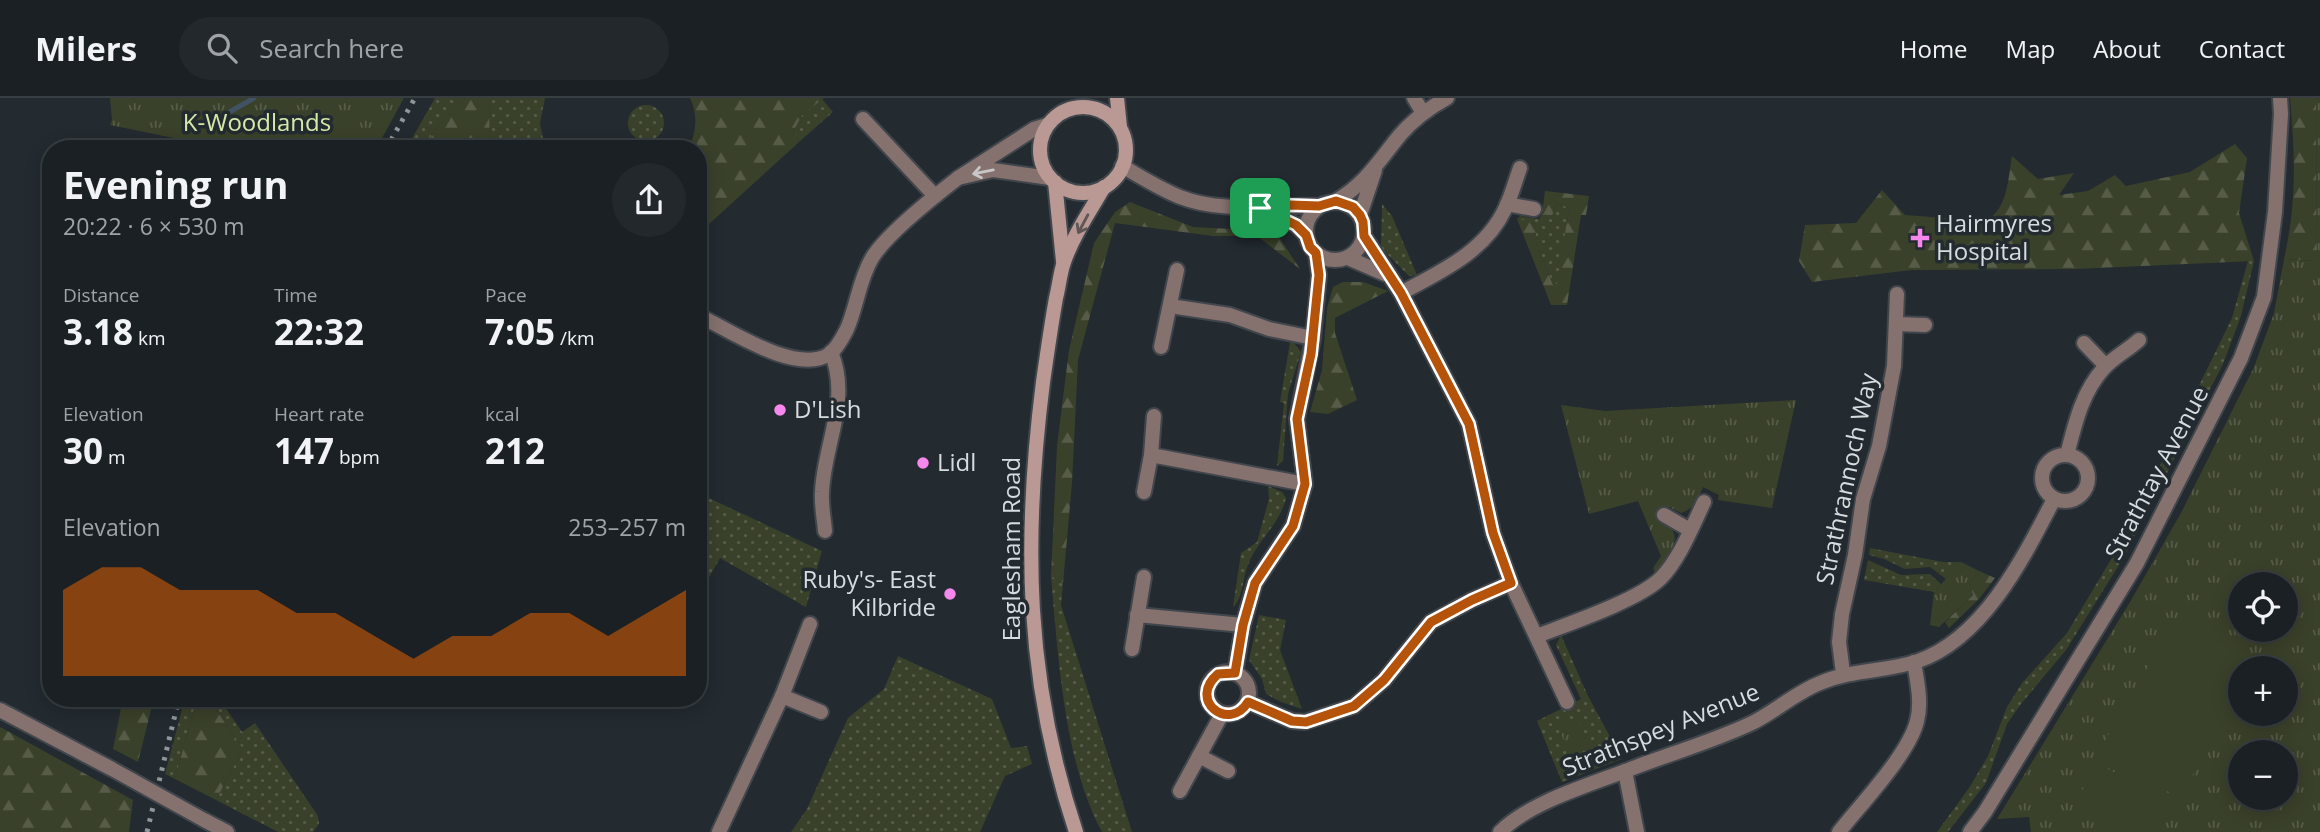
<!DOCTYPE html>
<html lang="en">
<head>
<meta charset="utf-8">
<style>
  :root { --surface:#1a2024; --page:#23282c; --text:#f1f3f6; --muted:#9fa3a6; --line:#383e41; --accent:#b45309 }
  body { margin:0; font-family:"Open Sans",sans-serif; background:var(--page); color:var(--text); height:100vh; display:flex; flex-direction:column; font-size:26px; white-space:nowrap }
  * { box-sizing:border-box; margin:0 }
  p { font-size:23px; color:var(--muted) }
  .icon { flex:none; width:38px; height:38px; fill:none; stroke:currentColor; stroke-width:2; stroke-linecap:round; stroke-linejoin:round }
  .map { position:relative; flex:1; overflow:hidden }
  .sheet { position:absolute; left:42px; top:42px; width:665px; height:567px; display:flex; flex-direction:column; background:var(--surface); border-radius:28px; box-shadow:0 4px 18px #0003,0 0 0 2px var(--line) }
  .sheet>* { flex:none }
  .tools { position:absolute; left:2228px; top:474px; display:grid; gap:14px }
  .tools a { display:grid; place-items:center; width:70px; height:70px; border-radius:50%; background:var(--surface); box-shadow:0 4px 18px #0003,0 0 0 2px var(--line); font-size:35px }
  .pin { position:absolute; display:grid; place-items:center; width:60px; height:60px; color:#fff; margin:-30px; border-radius:14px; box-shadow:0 4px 10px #0006 }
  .round { display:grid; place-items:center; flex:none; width:74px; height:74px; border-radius:37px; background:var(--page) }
  .summary { display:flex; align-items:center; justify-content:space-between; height:119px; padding:0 21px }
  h1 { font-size:38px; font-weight:700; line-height:52px }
  .stats { display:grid; grid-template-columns:repeat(3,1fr); gap:10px; height:119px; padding:7px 21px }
  .stats div { display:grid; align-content:center }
  .stats b { font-size:35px; font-weight:700 }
  .stats small { font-size:19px; font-weight:400 }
  .stats p { font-size:19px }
  .chart { height:196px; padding:14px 21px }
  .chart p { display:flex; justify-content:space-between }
  .chart svg { width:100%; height:126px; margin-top:7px; fill:var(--accent); opacity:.7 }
  header { display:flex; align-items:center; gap:42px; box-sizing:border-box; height:98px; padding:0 35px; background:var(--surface); border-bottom:2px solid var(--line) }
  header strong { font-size:33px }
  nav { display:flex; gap:38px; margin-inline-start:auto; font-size:24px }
  .search { width:490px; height:63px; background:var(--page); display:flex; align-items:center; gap:18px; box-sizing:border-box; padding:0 24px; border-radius:38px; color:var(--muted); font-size:26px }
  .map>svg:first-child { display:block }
  .grass { fill:url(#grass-dots) }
  .forest { fill:url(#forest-firs) }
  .park { fill:url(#park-tufts); fill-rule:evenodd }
  .pitch { fill:#3a412a }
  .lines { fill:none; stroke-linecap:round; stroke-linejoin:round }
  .stream { stroke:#405263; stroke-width:5 }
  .minor-casing { stroke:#40464c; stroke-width:18 }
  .tertiary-casing { stroke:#40464c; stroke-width:18 }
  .secondary-casing { stroke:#40464c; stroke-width:18 }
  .minor { stroke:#85716e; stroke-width:14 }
  .tertiary { stroke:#85716e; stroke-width:14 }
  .secondary { stroke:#ba9995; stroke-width:14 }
  .rail { stroke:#90969a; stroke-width:5; stroke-dasharray:3.5 7; stroke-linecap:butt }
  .tertiary-bridge-casing { stroke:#40464c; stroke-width:18; stroke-linecap:butt }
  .tertiary-bridge { stroke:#85716e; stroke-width:14 }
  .oneway { stroke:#c7c7c8 }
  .oneway2 { stroke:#5f5658 }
  .route-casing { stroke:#fff; stroke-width:14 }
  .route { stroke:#b45309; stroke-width:9 }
  .poi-dot { fill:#f688ed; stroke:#232a30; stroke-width:2.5 }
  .labels { text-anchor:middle; stroke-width:7; stroke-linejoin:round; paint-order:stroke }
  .park-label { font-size:24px; fill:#d6eaa8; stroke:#232a30 }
  .poi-label { font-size:24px; fill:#d7dcdf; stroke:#232a30; text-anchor:start }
  .street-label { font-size:24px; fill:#d7dcdf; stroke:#232a30 }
</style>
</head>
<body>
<header>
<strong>Milers</strong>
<div class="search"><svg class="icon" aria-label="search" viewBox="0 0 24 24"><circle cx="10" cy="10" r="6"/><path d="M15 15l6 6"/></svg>Search here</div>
<nav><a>Home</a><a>Map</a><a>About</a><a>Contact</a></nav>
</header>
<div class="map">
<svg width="2320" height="734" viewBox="0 0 2320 734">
  <defs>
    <pattern id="grass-dots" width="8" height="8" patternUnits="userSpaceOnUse" patternTransform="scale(1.75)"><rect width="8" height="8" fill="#3a412a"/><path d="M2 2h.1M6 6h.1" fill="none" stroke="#565c48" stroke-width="1.8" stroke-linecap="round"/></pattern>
    <pattern id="forest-firs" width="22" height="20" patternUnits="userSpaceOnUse" patternTransform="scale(1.75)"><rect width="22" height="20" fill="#3a412a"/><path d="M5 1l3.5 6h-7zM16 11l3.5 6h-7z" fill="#565c48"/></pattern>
    <pattern id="park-tufts" width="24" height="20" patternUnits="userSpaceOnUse" patternTransform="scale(1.75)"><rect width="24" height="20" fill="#3a412a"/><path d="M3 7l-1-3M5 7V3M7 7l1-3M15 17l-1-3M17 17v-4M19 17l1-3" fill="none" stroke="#565c48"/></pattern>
  </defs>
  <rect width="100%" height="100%" fill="#232a30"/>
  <!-- grass -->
  <g class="grass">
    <path d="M 435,0 L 466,0 L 437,29 L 423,51 L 406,51 Z"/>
    <path d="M 489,0 L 545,0 L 540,25 L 545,51 L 490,51 Z"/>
    <path d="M 822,1 L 833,14 L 799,44 L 793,34 L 802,17 Z"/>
    <circle cx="646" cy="25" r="18"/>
    <path d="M 1557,105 L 1569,110 L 1558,186 L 1553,187 L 1536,146 L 1536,126 L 1517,121 L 1520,118 L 1539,121 L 1542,116 L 1552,118 Z"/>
    <path d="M 1382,106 L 1392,118 L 1417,177 L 1409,178 L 1381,150 Z"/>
    <path d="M 2248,163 L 2254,163 L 2241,218 L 2223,266 L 2124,459 L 2066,552 L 2021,606 L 2007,626 L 1986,685 L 1948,734 L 1937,734 L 1969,690 L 1988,658 L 2007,609 L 2022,585 L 2067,535 L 2128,433 L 2232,220 Z"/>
    <path d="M 1290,244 L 1294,245 L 1301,254 L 1288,296 L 1283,363 L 1277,368 L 1284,305 L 1280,304 Z"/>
    <path d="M 1268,388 L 1282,394 L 1286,400 C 1280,426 1257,443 1248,467 C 1242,481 1244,499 1233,509 L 1241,455 L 1257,444 L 1269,401 Z"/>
    <path d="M 698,395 L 822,453 L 806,509 L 720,460 L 698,499 Z"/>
    <path d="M 1870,450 L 1943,464 L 1961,464 L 1946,481 L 1930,469 L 1905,471 L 1884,461 L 1869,457 Z"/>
    <path d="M 1868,462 L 1901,477 L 1930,476 L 1941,486 L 1934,494 L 1864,482 Z"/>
    <path d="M 1051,478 L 1063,485 L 1061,507 L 1132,734 L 1102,734 C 1064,664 1058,557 1051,478 Z"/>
    <path d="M 1259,517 L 1286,522 L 1280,552 L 1302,611 L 1281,604 L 1266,596 L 1262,581 L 1249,562 Z"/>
    <path d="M 1561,537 L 1588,598 L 1622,661 L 1562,684 L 1537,623 L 1581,601 L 1556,547 Z"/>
    <path d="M 898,558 L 992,601 L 1011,650 L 1027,648 L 1032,666 L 1005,678 L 980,734 L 791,734 L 807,711 L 848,620 L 884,591 Z"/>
    <path d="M 185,600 L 197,600 L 175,681 L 165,676 Z"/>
    <path d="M 208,600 L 236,600 L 225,609 L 242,634 L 255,625 L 318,718 L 319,726 L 313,734 L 278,734 L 216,702 L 243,651 Z"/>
  </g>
  <!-- forest -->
  <g class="forest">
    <path d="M 466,0 L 489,0 L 490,51 L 423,51 L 437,29 Z"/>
    <path d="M 690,0 L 824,0 L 802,17 L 793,34 L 799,44 L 698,136 L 698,51 L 688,51 C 697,34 698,17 690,0 Z"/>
    <path d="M 2290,0 L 2316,0 L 2317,163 L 2284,161 C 2297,105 2295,57 2290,0 Z"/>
    <path d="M 2235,46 L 2247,60 L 2239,115 L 2254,163 L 2075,171 L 1911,172 L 1812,184 L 1799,163 L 1805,127 L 1856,125 L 1882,92 L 1905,117 L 1985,123 C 2008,112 2008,80 2012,58 L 2038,81 L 2074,75 L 2059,97 L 2088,93 L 2115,77 L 2126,88 L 2190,74 Z"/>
    <path d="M 1545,93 L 1589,98 L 1586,117 L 1581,117 L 1567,207 L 1551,207 L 1517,121 L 1536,125 L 1536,146 L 1553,187 L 1557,186 L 1569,110 L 1557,105 L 1552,118 L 1542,116 Z"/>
    <path d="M 1130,104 L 1193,129 L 1271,133 L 1279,139 L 1300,171 L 1257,138 L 1213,138 L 1115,125 L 1078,262 L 1072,385 L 1063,485 L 1051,478 L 1057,348 L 1069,252 L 1094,145 L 1115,114 Z"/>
    <path d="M 1343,184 L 1363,184 L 1388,193 L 1335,220 L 1335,235 L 1357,302 L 1328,316 L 1310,314 L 1322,272 L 1327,210 L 1333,189 Z"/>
    <path d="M 1979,473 L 1995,480 L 1979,501 L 1949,530 L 1945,524 L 1973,497 L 1969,486 Z"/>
    <path d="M 123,600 L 154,600 L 138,664 L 113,651 Z"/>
    <path d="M 197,600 L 208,600 L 243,651 L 216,702 L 175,681 Z"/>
    <path d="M 0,629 L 133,702 L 129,734 L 0,734 Z"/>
  </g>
  <!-- park -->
  <g class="park">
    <path d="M 110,0 L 404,0 L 376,51 L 217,51 L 213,48 L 110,27 L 112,22 Z"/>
    <path d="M 2316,0 L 2320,0 L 2320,734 L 2031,734 L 2029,719 L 1997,721 L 2130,504 L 2181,415 L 2254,269 L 2274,215 L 2284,161 L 2317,163 ZM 2240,486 L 2286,486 L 2286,532 L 2240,532 ZM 2240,570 L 2286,570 L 2286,616 L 2240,616 ZM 2240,654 L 2286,654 L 2286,700 L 2240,700 Z"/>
    <path d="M 1796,302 L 1772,410 L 1718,402 L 1719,397 L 1703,389 C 1698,401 1694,411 1681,415 L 1667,408 L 1657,422 C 1661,425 1668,428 1672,432 C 1682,444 1662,465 1655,475 L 1653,470 L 1661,458 L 1638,403 L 1589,416 L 1561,307 L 1605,313 Z"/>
    <path d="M 1961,464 L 1979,473 L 1969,486 L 1973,497 L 1939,529 L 1930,527 L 1934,494 Z"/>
    <path d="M 1577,619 L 1597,669 L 1588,673 L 1573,662 L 1557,627 Z"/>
  </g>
  <!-- pitch -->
  <g class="pitch">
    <path d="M 2177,519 L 2257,565 L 2254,570 L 2240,570 L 2240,595 L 2179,700 L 2099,653 Z"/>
    <path d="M 2098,665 L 2172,708 L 2157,734 L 2125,734 L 2075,705 Z"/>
  </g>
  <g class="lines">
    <!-- stream -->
    <path class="stream" d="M 212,24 L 254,0"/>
    <!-- minor casing -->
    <g class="minor-casing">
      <g id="minor">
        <path d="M 1414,0 L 1423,15"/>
        <path d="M 863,21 L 935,98"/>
        <path d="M 1047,27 L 1034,31 L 958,80 L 993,72 L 1050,80"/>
        <path d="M 1122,68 C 1141,79 1160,91 1180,99 C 1223,116 1273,106 1319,108"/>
        <path d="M 1336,103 C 1366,85 1378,64 1400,37 C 1413,22 1429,10 1447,0"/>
        <circle cx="1335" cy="133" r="29"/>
        <path d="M 1507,106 L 1534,111"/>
        <path d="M 1261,111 L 1296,127 L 1306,137"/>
        <path d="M 1360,117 L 1375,72"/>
        <path d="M 1364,138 L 1401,195 L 1469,326 L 1493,435 L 1511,485 L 1567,604"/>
        <path d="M 1348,160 L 1385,176"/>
        <path d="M 1401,195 C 1440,174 1485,154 1505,111 C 1511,99 1515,84 1520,70"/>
        <path d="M 1170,208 L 1230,217 L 1269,231 L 1313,240"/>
        <path d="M 698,217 C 729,232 794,276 828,257 C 836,252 843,239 847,231 C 857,208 859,182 872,160 C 886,137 936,97 958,80"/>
        <path d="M 1896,226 L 1925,227"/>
        <path d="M 2084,245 L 2106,268"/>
        <path d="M 1161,249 L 1177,172"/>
        <circle cx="2065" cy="380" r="23"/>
        <path d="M 1151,357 L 1305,386"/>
        <path d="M 2067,357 C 2075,326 2082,294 2104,270 C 2114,259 2128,252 2139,242"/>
        <path d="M 1144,394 L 1151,357 L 1154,318"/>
        <path d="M 1664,417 L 1690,432"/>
        <path d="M 825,433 C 824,420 821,407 822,394 C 824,346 851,302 831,254"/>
        <path d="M 1137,517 L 1243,527"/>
        <path d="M 1537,538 C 1568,526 1639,502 1661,480 C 1680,460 1692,429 1704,404"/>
        <path d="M 1132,551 L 1144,479"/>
        <circle cx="1228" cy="595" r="21"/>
        <path d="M 1235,575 L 1243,527 L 1255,485 L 1293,428 L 1305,386 L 1297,321 L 1313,240 L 1319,177 L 1316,155"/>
        <path d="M 1843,575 L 1839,544 L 1842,516 L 1855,457 L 1863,401 L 1879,348 L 1894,268 L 1897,196"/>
        <path d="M 782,598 L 821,614"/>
        <path d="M 1248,604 L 1292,623 L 1305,624 L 1354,608 L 1384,582 L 1431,524 L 1472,502 L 1511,485"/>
        <path d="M 1199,658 L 1228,673"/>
        <path d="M 1625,673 L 1637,734"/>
        <path d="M 1180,693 L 1222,616"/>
        <path d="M 719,734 L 782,598 L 810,526"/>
        <path d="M 1500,734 C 1531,703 1593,686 1633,670 C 1672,655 1714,643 1752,625 C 1776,613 1795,595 1820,585 C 1853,571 1886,574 1918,563 C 1984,540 2024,459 2054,401"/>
        <path d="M 1839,734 C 1861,706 1909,656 1917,623 C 1922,604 1917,583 1914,564"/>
      </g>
    </g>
    <!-- tertiary casing -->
    <g class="tertiary-casing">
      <g id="tertiary">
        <path d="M 0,612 L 112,671"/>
        <path d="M 204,722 L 227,734"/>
        <path d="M 1970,734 L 1985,714 L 2137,465 L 2241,260 L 2264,199 L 2275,114 L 2281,16 L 2280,0"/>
      </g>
    </g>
    <!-- secondary casing -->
    <g class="secondary-casing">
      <g id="secondary">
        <path d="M 1117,0 L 1120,29"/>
        <circle cx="1083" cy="52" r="43"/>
        <path d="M 1055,84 L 1063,163"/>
        <path d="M 1076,734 C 1025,581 1023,442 1043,284 C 1047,256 1051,228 1056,200 C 1059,189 1060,175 1064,164 C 1073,138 1090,113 1104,89"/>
      </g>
    </g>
    <!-- minor -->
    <use href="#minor" class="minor"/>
    <!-- tertiary -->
    <use href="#tertiary" class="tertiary"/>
    <!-- secondary -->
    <use href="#secondary" class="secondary"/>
    <!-- rail -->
    <g class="rail">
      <path d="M 386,51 L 415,0"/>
      <path d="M 147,734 L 179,600"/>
    </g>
    <!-- tertiary-bridge casing -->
    <g class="tertiary-bridge-casing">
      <path id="tertiary-bridge" d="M 112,671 L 204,722"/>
    </g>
    <!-- tertiary-bridge -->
    <use href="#tertiary-bridge" class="tertiary-bridge"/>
  </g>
  <!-- one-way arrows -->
  <defs><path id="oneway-shaft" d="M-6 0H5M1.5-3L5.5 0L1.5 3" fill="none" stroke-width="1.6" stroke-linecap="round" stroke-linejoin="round" transform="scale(1.75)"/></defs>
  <use class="oneway" href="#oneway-shaft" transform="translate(983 74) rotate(169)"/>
  <use class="oneway2" href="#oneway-shaft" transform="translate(1083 126) rotate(118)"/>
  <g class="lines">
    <!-- route casing -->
    <g class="route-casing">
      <path id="route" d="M 1336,103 L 1353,109 L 1360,117 L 1363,124 L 1364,138 L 1401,195 L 1469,326 L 1493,435 L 1511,485 L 1472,502 L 1431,524 L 1384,582 L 1354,608 L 1306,624 L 1292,623 L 1248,604 C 1229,635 1187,602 1218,576 L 1235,575 L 1243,527 L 1255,485 L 1293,428 L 1305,386 L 1297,321 L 1311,256 L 1319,177 L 1316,155 L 1310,149 L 1306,137 L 1296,127 L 1260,110 L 1290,107 L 1319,108 Z"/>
    </g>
    <!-- route -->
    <use href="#route" class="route"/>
  </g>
  <!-- markers -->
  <g class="poi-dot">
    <path d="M1916.5 129.5h7v7h7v7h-7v7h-7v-7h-7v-7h7z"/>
    <circle cx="780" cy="312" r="7"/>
    <circle cx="923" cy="365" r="7"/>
    <circle cx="950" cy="496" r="7"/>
  </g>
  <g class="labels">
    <!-- park labels -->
    <g class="park-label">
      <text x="257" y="33">K-Woodlands</text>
    </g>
    <!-- poi labels -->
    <g class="poi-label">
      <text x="1936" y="134">Hairmyres<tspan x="1936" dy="28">Hospital</tspan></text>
      <text x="794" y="320">D'Lish</text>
      <text x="937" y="373">Lidl</text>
      <text x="936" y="490" text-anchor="end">Ruby's- East<tspan x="936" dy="28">Kilbride</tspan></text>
    </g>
    <!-- street labels -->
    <g class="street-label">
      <text transform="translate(2157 375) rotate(-62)" y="8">Strathtay Avenue</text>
      <text transform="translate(1847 381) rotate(-78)" y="8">Strathrannoch Way</text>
      <text transform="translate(1012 451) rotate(-90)" y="8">Eaglesham Road</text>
      <text transform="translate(1661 632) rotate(-22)" y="8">Strathspey Avenue</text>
    </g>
  </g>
</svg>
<div class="tools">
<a><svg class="icon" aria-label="locate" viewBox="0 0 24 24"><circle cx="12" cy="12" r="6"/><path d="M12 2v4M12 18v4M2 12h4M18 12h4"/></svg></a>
<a>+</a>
<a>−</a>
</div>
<div class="pin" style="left:1260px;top:110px;background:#1e9e55"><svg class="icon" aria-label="arrive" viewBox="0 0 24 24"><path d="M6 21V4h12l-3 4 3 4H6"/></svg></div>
<section class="sheet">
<div class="summary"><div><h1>Evening run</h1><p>20:22 · 6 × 530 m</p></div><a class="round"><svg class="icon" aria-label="share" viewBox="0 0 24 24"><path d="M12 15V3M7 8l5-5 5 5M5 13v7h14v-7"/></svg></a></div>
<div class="stats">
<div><p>Distance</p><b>3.18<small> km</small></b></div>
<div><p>Time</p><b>22:32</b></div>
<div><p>Pace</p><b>7:05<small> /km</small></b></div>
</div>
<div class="stats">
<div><p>Elevation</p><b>30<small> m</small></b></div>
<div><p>Heart rate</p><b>147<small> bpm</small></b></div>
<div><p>kcal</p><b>212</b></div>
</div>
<div class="chart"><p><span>Elevation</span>253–257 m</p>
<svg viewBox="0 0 160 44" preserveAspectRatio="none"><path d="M0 44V14L10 6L20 6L30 14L40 14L50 14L60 22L70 22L80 30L90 38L100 30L110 30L120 22L130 22L140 30L150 22L160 14V44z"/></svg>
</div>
</section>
</div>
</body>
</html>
